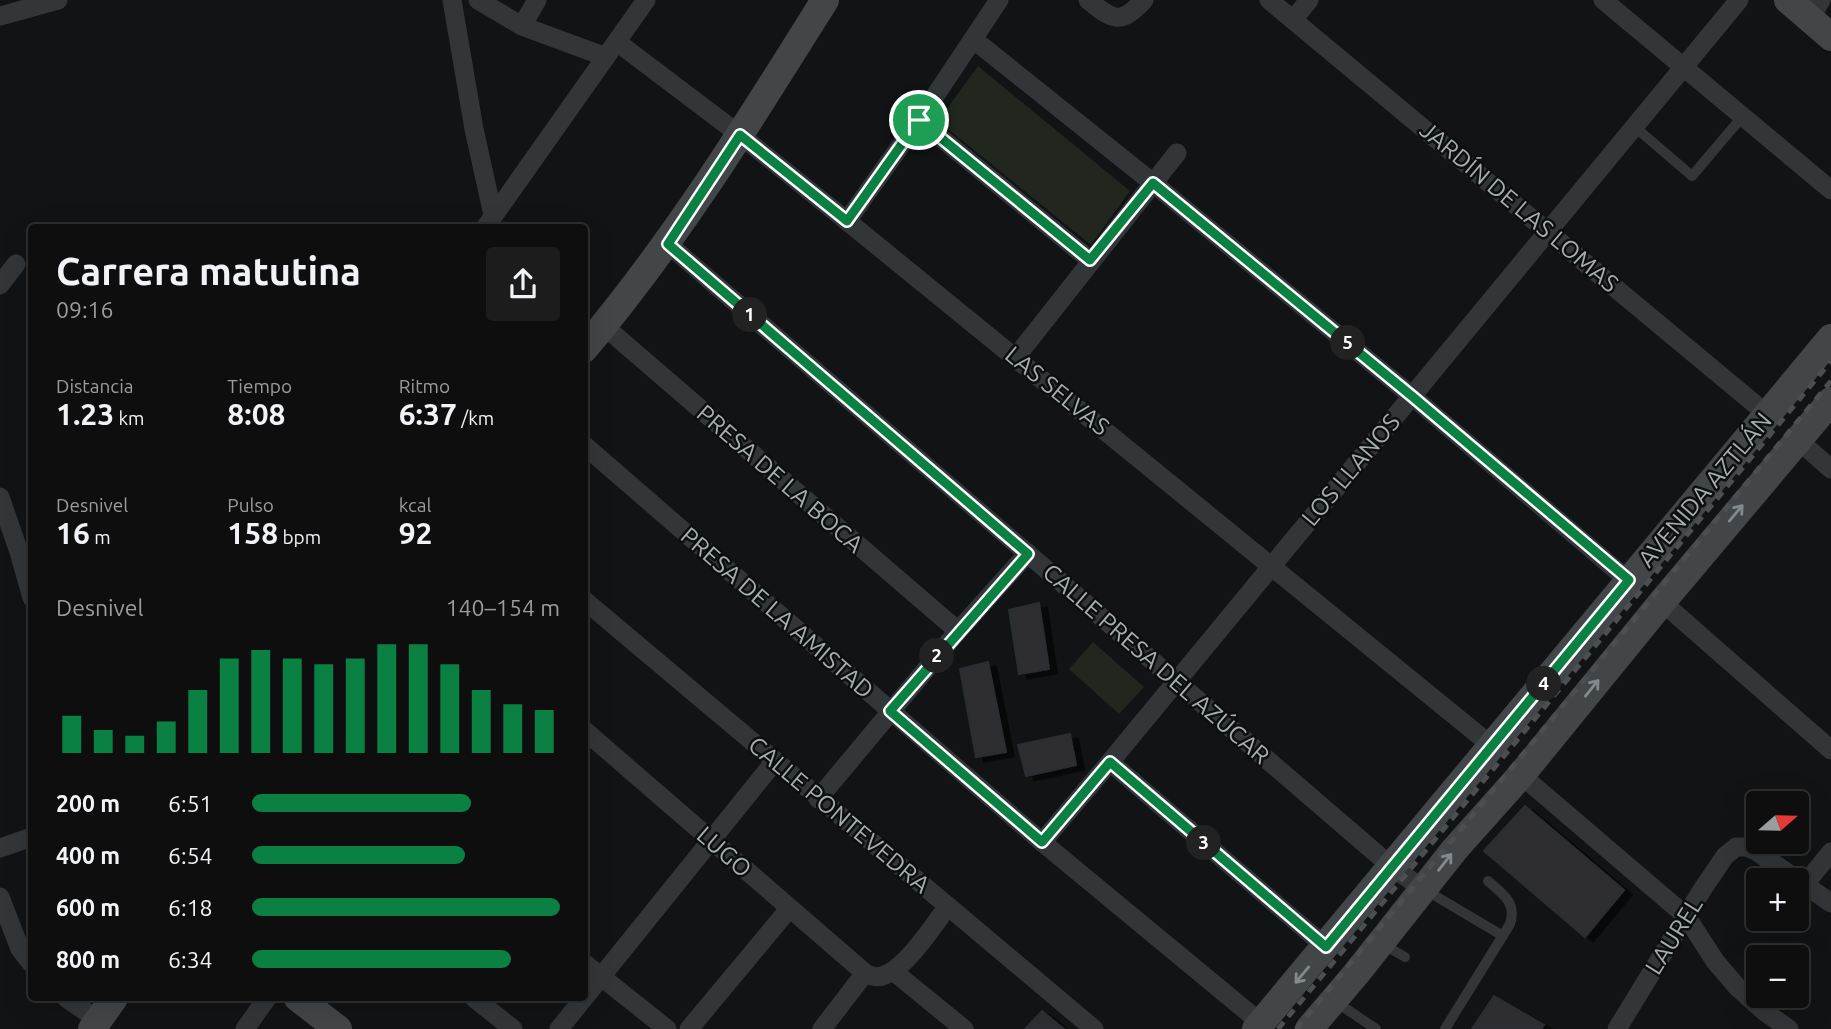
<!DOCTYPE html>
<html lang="es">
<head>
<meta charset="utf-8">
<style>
  :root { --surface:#0e0e0f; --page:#1c1c1d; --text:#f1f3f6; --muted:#9b9c9e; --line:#2e2e2f; --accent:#0b8043 }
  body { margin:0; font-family:Ubuntu,sans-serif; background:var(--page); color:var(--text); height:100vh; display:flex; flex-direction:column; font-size:26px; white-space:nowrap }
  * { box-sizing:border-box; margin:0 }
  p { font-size:23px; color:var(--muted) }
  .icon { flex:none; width:38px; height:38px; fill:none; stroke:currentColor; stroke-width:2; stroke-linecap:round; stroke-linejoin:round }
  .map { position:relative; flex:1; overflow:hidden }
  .details { position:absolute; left:28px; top:224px; width:560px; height:777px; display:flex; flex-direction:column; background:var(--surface); border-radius:7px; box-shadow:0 7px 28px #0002,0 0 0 2px var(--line) }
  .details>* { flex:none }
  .needle { width:46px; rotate:70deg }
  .buttons { position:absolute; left:1746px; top:791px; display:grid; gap:14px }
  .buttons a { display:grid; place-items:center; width:63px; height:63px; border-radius:7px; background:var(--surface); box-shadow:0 7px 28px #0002,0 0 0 2px var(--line); font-size:35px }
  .pin { position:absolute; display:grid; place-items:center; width:60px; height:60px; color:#fff; margin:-30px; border:4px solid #fff; border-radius:50%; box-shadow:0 2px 7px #0007 }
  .km { position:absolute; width:35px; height:35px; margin:-18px; border-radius:50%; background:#222; color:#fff; font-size:19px; line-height:35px; text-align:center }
  .round { display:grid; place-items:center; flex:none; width:74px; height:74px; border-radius:7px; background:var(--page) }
  .summary { display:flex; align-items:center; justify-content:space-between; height:119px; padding:0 28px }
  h1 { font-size:38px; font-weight:700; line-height:52px }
  .figures { display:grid; grid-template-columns:repeat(3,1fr); gap:10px; height:119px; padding:7px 28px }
  .figures div { display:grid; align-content:center }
  .figures b { font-size:30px; font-weight:700 }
  .figures small { font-size:19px; font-weight:400 }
  .figures p { font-size:19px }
  .chart { height:196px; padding:14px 28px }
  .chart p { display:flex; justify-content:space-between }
  .chart svg { width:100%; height:126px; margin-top:7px; stroke:var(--accent); stroke-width:6 }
  ul { padding:0 28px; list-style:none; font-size:23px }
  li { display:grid; grid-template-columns:112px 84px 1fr; align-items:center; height:52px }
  li i { height:18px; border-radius:9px; background:var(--accent) }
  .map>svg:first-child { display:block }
  .green { fill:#21261f }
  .building { fill:#2d2e30; stroke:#2c2e30; stroke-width:2; filter:url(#shadow) }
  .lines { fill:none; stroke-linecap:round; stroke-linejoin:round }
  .lane { stroke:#333639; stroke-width:10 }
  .street { stroke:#333639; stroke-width:19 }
  .secondary { stroke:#424648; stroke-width:28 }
  .rail { stroke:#4b4f52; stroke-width:5; stroke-dasharray:9 7; stroke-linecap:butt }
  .oneway { stroke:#828a8e }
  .route-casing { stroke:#fff; stroke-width:14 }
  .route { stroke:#0b8043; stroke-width:9 }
  .labels { text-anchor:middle; stroke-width:5; stroke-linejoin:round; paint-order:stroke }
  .street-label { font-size:24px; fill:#a4afb4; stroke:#0d0e0f }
</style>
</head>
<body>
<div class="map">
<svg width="1831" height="1029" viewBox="0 0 1831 1029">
  <defs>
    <filter id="shadow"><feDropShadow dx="8" dy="4.5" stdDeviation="0" flood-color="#0009"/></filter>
  </defs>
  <rect width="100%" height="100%" fill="#121314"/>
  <!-- green -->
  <g class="green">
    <path d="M 978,66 L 1130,191 L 1091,245 L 938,121 Z"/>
    <path d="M 1093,642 L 1144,687 L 1119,714 L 1069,669 Z"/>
  </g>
  <!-- building -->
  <g class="building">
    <path d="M 1039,603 L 1049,669 L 1019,674 L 1009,610 Z"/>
    <path d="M 988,662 L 1006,752 L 976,757 L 960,669 Z"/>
    <path d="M 1070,734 L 1076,765 L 1026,776 L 1018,745 Z"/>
    <path d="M 1525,806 L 1624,890 L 1585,937 L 1484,851 Z"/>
    <path d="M 1494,996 L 1544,1025 L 1541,1029 L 1472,1029 Z"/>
    <path d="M 1042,1011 L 1064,1029 L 1025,1029 Z"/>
  </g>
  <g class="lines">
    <!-- lane -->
    <g class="lane">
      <path d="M 1635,127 L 1692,176 L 1742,117"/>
      <path d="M 1427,891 L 1503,936"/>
      <path d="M 1384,945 L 1405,957"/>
      <path d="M 1336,1002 L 1376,1029"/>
      <path d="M 1445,1029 L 1510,924 C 1517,903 1503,894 1488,881"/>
    </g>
    <!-- street -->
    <g class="street">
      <path d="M 452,0 L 474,129 L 493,215"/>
      <path d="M 478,0 L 522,26 L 606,57"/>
      <path d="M 1088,0 C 1113,20 1120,26 1144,0"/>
      <path d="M 1269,0 L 1768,415"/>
      <path d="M 1603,0 L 1831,190"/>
      <path d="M 0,16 L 58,0"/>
      <path d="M 1810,19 L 1821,0"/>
      <path d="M 1293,20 L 1309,0"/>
      <path d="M 522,26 L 537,0"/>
      <path d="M 973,39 L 1153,183 L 1413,397 L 1629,581"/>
      <path d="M 617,42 L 740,135 L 847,221 L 1492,746"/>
      <path d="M 919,120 L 1090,260"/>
      <path d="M 847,221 L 919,120 L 999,0"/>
      <path d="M 485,228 L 646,0"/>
      <path d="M 668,244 L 1392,867 L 1423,889"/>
      <path d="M 0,285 L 16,264"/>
      <path d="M 604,326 L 958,631"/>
      <path d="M 1015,358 L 1177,153"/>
      <path d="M 1798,440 L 1831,469"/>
      <path d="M 584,445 L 1042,842 L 1261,1023"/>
      <path d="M 0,497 L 19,552 L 32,598"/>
      <path d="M 584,600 L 1094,1029"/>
      <path d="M 1662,602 L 1831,750"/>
      <path d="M 584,730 L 865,973 C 871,976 875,978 882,976 C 905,970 933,926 948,906"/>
      <path d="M 1110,762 L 1326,947"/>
      <path d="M 1521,775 L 1686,916 L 1715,961 L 1738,988 L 1765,1012 L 1789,1029"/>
      <path d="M 818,799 L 958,631 L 1028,553"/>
      <path d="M 1042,842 L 1110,762 L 1739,0"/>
      <path d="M 0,848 L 32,837"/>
      <path d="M 1805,884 L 1831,852"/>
      <path d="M 0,897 L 20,949 L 32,964"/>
      <path d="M 584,963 L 667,1029"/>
      <path d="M 893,971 L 964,1029"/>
      <path d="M 66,998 L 98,1020"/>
      <path d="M 474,998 L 513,1029"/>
      <path d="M 245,1029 L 267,998"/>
      <path d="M 559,1029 L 775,761"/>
      <path d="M 689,1029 L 789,909"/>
      <path d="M 822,1029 L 865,973"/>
      <path d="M 1617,1029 L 1702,890 L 1725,856 L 1736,847 L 1747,847 L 1756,851 L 1831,903"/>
    </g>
    <!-- secondary -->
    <g class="secondary">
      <path d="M 1788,0 L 1831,37"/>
      <path d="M 584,349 C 676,240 750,120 825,0"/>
      <path d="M 298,998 L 338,1029"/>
      <path d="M 92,1029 L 114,998"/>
      <path d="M 1256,1029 L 1831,338"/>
      <path d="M 1309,1029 L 1356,974 L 1455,849 L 1521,775 L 1662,602 L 1831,401"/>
    </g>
    <!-- rail -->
    <g class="rail">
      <path d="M 1278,1029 L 1831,361"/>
      <path d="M 1296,1029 L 1831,381"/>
    </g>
  </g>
  <!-- one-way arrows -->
  <defs><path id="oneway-shaft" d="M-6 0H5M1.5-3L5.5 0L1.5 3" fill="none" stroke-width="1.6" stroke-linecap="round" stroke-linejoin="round" transform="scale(1.75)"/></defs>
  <g class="oneway">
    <use href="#oneway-shaft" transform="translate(1736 513) rotate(-50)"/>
    <use href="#oneway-shaft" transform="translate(1592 688) rotate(-51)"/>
    <use href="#oneway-shaft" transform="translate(1445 862) rotate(-52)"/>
    <use href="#oneway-shaft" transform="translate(1302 975) rotate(130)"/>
  </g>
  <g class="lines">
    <!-- route casing -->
    <g class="route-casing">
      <path id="route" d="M 919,120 L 1090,260 L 1153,183 L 1413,397 L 1629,580 L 1326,947 L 1110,762 L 1042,842 L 890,711 L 1028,554 L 668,244 L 740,135 L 847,221 Z"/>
    </g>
    <!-- route -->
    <use href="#route" class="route"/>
  </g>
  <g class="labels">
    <!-- street labels -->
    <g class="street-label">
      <text transform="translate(1519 207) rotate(40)" y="8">JARDÍN DE LAS LOMAS</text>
      <text transform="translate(1057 391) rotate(39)" y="8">LAS SELVAS</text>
      <text transform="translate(1351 470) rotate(-50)" y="8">LOS LLANOS</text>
      <text transform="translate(780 479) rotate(41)" y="8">PRESA DE LA BOCA</text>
      <text transform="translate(1705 490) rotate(-50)" y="8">AVENIDA AZTLÁN</text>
      <text transform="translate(777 613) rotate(41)" y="8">PRESA DE LA AMISTAD</text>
      <text transform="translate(1156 664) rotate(41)" y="8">CALLE PRESA DEL AZÚCAR</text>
      <text transform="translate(839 815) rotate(40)" y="8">CALLE PONTEVEDRA</text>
      <text transform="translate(724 852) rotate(41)" y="8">LUGO</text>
      <text transform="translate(1674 936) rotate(-58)" y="8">LAUREL</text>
    </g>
  </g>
</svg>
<div class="buttons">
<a><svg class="needle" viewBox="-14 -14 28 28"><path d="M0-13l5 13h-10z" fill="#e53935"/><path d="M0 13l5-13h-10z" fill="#9b9c9e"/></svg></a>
<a>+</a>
<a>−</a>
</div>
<div class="pin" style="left:919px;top:120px;background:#1e9e55"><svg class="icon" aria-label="arrive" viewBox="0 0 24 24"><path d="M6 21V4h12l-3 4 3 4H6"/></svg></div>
<b class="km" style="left:750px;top:315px">1</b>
<b class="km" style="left:937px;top:656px">2</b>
<b class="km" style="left:1204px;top:843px">3</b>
<b class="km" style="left:1544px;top:684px">4</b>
<b class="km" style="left:1348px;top:343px">5</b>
<section class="details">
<div class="summary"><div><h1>Carrera matutina</h1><p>09:16</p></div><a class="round"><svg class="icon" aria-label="share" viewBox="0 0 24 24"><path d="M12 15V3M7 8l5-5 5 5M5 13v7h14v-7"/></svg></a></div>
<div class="figures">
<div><p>Distancia</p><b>1.23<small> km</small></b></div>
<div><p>Tiempo</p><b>8:08</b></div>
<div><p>Ritmo</p><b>6:37<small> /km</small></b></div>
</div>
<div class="figures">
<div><p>Desnivel</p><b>16<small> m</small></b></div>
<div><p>Pulso</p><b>158<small> bpm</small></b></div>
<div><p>kcal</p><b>92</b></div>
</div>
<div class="chart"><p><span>Desnivel</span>140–154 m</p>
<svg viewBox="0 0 160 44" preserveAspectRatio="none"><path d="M5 44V31M15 44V36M25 44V38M35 44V33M45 44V22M55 44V11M65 44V8M75 44V11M85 44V13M95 44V11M105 44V6M115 44V6M125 44V13M135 44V22M145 44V27M155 44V29"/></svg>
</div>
<ul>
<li><b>200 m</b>6:51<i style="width:71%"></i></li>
<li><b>400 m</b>6:54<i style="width:69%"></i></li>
<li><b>600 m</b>6:18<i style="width:100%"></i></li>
<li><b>800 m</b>6:34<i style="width:84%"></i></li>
</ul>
</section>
</div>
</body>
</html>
